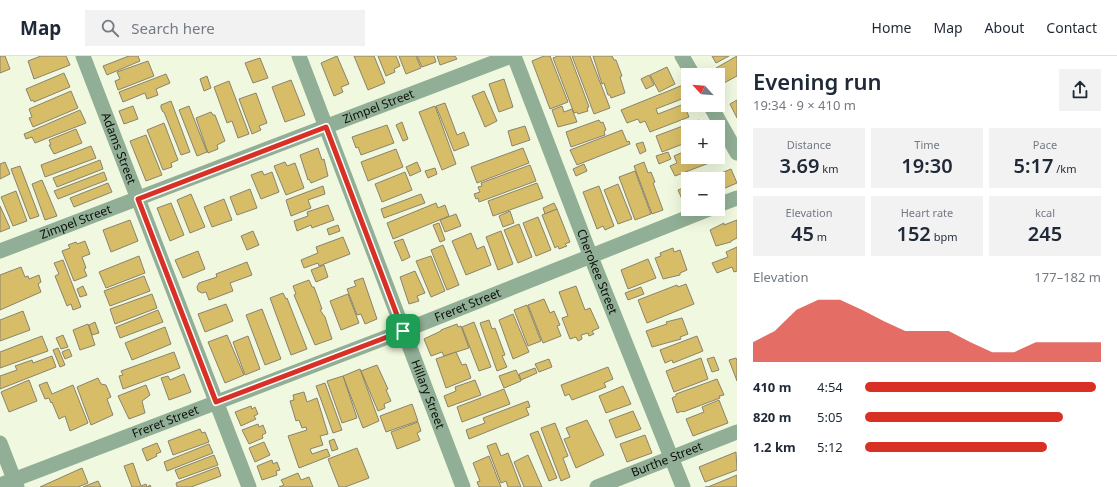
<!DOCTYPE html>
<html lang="en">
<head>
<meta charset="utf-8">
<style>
  :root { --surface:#fff; --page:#f2f2f3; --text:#1f2937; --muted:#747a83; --line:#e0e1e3; --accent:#d93025 }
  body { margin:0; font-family:"Noto Sans",sans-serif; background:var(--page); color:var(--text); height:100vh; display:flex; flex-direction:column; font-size:15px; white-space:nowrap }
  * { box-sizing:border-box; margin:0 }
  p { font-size:13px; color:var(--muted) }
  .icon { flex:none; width:22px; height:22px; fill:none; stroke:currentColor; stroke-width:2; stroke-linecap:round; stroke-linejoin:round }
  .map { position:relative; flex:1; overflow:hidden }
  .sheet { display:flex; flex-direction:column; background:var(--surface); width:380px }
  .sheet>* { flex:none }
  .needle { width:26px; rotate:296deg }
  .fabs { position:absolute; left:681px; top:12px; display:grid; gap:8px }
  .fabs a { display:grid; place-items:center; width:44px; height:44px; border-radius:0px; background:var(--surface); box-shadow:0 4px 16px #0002; font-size:20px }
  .pin { position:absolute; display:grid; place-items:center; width:34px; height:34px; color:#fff; margin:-17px; border-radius:8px; box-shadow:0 2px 6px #0006 }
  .round { display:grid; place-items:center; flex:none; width:42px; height:42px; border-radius:0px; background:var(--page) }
  .head { display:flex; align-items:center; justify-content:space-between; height:68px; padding:0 16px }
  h1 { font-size:22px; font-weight:600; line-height:30px }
  .figures { display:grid; grid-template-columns:repeat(3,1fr); gap:6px; height:68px; padding:4px 16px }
  .figures div { display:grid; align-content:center; border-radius:0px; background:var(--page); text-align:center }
  .figures b { font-size:20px; font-weight:600 }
  .figures small { font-size:11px; font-weight:400 }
  .figures p { font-size:11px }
  .chart { height:112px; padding:8px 16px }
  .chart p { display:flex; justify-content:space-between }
  .chart svg { width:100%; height:72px; margin-top:4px; fill:var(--accent); opacity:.7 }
  ul { padding:0 16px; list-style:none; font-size:13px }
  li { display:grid; grid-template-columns:64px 48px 1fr; align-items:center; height:30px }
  li i { height:10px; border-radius:5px; background:var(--accent) }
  header { display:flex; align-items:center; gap:24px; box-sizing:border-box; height:56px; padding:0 20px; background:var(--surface); border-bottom:1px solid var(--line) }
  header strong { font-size:19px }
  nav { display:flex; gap:22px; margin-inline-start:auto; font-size:14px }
  .search { width:280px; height:36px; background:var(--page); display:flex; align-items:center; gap:10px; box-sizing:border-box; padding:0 14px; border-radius:0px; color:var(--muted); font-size:15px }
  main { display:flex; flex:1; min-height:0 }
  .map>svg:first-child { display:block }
  .building { fill:#d7bd68; stroke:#8a836d }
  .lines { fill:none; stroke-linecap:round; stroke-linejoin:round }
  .street { stroke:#91af96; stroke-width:15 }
  .route-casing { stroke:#fff; stroke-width:8 }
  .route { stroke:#d93025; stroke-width:5 }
  .labels { text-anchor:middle; stroke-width:3; stroke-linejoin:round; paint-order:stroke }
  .street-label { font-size:12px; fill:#0b0d06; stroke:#fff }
</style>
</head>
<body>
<header>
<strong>Map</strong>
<div class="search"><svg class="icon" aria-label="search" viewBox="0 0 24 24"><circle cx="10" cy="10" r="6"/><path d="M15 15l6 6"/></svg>Search here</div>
<nav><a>Home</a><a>Map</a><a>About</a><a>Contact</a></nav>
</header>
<main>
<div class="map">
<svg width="737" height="431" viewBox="0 0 737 431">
  <rect width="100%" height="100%" fill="#f0f8df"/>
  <!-- building -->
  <g class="building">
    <path d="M 0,0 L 5,0 L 10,13 L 0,17 Z"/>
    <path d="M 41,0 L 66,0 L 70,9 L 34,23 L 28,5 Z"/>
    <path d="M 129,0 L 138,0 L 140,5 L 107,19 L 103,10 Z"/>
    <path d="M 337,0 L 349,28 L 341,31 L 343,36 L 334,40 L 321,7 Z"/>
    <path d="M 354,0 L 374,0 L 385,27 L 368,34 Z"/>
    <path d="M 378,0 L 396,0 L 400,10 L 394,13 L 395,16 L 386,20 Z"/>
    <path d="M 399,0 L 416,0 L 421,12 L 406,18 Z"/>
    <path d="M 417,0 L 434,0 L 436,6 L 422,11 Z"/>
    <path d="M 437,0 L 455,0 L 457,3 L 440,9 Z"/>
    <path d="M 544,0 L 550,0 L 568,46 L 550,53 L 532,5 Z"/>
    <path d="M 558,0 L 570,0 L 589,51 L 587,52 L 588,55 L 578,58 L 577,56 L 574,57 L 553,2 Z"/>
    <path d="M 572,0 L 590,0 L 610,52 L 594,58 Z"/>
    <path d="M 593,0 L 612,0 L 614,4 L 616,4 L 622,20 L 620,21 L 625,37 L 611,42 L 610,39 L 608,39 L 604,27 L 602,28 Z"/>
    <path d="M 712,0 L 729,0 L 716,7 Z"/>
    <path d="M 737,0 L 737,20 L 724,27 L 716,12 Z"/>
    <path d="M 260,2 L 268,22 L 253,27 L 245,7 Z"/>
    <path d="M 148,5 L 154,20 L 118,34 L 115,25 L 120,23 L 117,16 Z"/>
    <path d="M 667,11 L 675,28 L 659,36 L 650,19 Z"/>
    <path d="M 64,17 L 70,31 L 34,46 L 33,44 L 31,45 L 26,33 Z"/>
    <path d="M 166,18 L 170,27 L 156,33 L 158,39 L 147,43 L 145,37 L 123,46 L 119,36 Z"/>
    <path d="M 649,19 L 654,29 L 646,33 L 641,23 Z"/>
    <path d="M 207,20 L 211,32 L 204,35 L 200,23 Z"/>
    <path d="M 504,23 L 513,51 L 499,56 L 489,28 Z"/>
    <path d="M 291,24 L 305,59 L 285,66 L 272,31 Z"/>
    <path d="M 229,25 L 249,78 L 238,82 L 232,65 L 227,67 L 214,31 Z"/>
    <path d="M 683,29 L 687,41 L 656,53 L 658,58 L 684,48 L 689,61 L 650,76 L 645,65 L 640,67 L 638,63 L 627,67 L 621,54 Z"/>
    <path d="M 71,35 L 78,52 L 33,71 L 29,62 L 32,61 L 29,53 Z"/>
    <path d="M 484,35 L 497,65 L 485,71 L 472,40 Z"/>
    <path d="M 256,37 L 267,67 L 259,70 L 261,74 L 252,78 L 239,43 Z"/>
    <path d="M 737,44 L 737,62 L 730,48 Z"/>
    <path d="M 171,45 L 190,96 L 181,99 L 164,56 L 163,56 L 161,52 L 161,49 Z"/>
    <path d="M 445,47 L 457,79 L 464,76 L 469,89 L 454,95 L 436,50 Z"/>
    <path d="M 133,50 L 138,63 L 124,68 L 119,55 Z"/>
    <path d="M 189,50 L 207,96 L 197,100 L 179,54 Z"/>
    <path d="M 435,50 L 456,108 L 442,114 L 419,56 Z"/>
    <path d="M 562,50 L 564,56 L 572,53 L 577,66 L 558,71 L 552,54 Z"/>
    <path d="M 80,54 L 86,67 L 35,87 L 32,81 L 26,83 L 24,78 Z"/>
    <path d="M 211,56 L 213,59 L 215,59 L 225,85 L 217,89 L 218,93 L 208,97 L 196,62 Z"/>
    <path d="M 599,64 L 601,67 L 603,66 L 606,74 L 604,75 L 605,79 L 571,91 L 566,76 Z"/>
    <path d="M 699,64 L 702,71 L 688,71 L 688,86 L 662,96 L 656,80 Z"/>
    <path d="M 402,66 L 408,83 L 403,85 L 396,69 Z"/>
    <path d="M 164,67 L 178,104 L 171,107 L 172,111 L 163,114 L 147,74 Z"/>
    <path d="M 387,69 L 394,87 L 361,99 L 358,91 L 356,92 L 352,81 Z"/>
    <path d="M 525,70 L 530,84 L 512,90 L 508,75 Z"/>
    <path d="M 76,73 L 82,87 L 54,98 L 49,89 L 51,89 L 49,84 Z"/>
    <path d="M 622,74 L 627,86 L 629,85 L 630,88 L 577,109 L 570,94 Z"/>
    <path d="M 146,79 L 162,119 L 146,125 L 130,85 Z"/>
    <path d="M 643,86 L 646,95 L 640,98 L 636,88 Z"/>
    <path d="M 91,90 L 96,102 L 45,121 L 41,109 Z"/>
    <path d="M 318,92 L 322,104 L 324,103 L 328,120 L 311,127 L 309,123 L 308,124 L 300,99 Z"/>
    <path d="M 523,92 L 529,107 L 477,127 L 471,111 Z"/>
    <path d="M 396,93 L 403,111 L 368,125 L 361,106 Z"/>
    <path d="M 688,94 L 688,101 L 707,101 L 709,107 L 675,120 L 670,110 L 677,107 L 674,100 Z"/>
    <path d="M 668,96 L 671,103 L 659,108 L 656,100 Z"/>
    <path d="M 100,104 L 103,113 L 57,131 L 53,122 Z"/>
    <path d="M 5,106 L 10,118 L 0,123 L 0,108 Z"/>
    <path d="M 285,106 L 287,110 L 295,107 L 304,132 L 286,139 L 274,110 Z"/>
    <path d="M 417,106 L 421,115 L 410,120 L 406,111 Z"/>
    <path d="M 644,106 L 648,117 L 651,116 L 655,126 L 653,127 L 663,154 L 652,158 L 634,110 Z"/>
    <path d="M 584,108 L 587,115 L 576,120 L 573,113 Z"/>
    <path d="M 530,109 L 536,125 L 479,146 L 478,142 L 476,143 L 474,138 L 480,136 L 478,131 L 482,130 L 481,127 Z"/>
    <path d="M 20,110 L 39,160 L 30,163 L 11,113 Z"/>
    <path d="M 435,112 L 437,118 L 428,122 L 425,115 Z"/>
    <path d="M 731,113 L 737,127 L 718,135 L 718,123 L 707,123 Z"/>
    <path d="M 262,115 L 264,119 L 272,116 L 279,136 L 261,143 L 251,119 Z"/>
    <path d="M 635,115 L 651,158 L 635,164 L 619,121 Z"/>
    <path d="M 104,116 L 107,124 L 58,143 L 54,135 Z"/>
    <path d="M 405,116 L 412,134 L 382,146 L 375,128 Z"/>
    <path d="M 42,124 L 57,160 L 45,164 L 32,128 Z"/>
    <path d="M 108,127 L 112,136 L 74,151 L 70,142 Z"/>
    <path d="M 537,127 L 543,142 L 493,160 L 488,145 Z"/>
    <path d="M 618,128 L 632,163 L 618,168 L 604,134 Z"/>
    <path d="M 323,130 L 325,138 L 308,144 L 311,152 L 291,160 L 286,144 Z"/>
    <path d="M 599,130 L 614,170 L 605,174 L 603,170 L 597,173 L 583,136 Z"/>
    <path d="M 688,130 L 688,140 L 682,143 L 678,134 Z"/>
    <path d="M 250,133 L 257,152 L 237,159 L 230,141 Z"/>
    <path d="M 16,135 L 27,165 L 13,170 L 1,141 Z"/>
    <path d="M 191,138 L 205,171 L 190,177 L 177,144 Z"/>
    <path d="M 421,138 L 425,147 L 384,162 L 381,153 Z"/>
    <path d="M 224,143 L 232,164 L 212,171 L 204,151 Z"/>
    <path d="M 171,147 L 184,179 L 170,185 L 157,152 Z"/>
    <path d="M 436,147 L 438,152 L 445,149 L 449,160 L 393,183 L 387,167 Z"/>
    <path d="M 554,147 L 557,153 L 545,158 L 543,152 Z"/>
    <path d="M 328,149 L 334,164 L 312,172 L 311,169 L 297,175 L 294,165 L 308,160 L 307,156 Z"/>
    <path d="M 0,150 L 10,172 L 0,176 Z"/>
    <path d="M 557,153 L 570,186 L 565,188 L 567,190 L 559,193 L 558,190 L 555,192 L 542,159 Z"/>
    <path d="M 510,155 L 514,167 L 503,171 L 499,160 Z"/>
    <path d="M 456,158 L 461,170 L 445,176 L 440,164 Z"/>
    <path d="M 538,161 L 551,194 L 536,200 L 523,167 Z"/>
    <path d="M 130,164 L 138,185 L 111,196 L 103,174 Z"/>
    <path d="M 737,164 L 737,182 L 731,185 L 731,186 L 716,190 L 710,174 L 724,167 L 724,169 Z"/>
    <path d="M 439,167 L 445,184 L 440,186 L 433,169 Z"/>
    <path d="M 519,168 L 532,201 L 518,207 L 504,174 Z"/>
    <path d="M 338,169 L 340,175 L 329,179 L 327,173 Z"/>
    <path d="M 253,175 L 259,189 L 247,194 L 241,180 Z"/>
    <path d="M 501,175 L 513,208 L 498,214 L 486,181 Z"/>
    <path d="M 471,177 L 477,193 L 484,190 L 491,209 L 466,219 L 452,185 Z"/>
    <path d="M 343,181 L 350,198 L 319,210 L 318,207 L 304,212 L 301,204 L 318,197 L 316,191 Z"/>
    <path d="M 403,183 L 410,201 L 402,205 L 394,186 Z"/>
    <path d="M 85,185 L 90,198 L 82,201 L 86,212 L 84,213 L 87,220 L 74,225 L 62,195 L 70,192 L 68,189 L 76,186 L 77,188 Z"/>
    <path d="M 443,189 L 459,229 L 447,234 L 431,194 Z"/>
    <path d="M 737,191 L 737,215 L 734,216 L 732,211 L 717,217 L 712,207 L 728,201 L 726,196 Z"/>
    <path d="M 673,192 L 674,196 L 680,194 L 687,214 L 680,217 L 680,219 L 663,223 L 655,202 L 661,200 L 660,197 Z"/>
    <path d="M 198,195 L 205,213 L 183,222 L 175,204 Z"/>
    <path d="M 139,200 L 145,217 L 106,232 L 99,216 Z"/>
    <path d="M 431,200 L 445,235 L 431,241 L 416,205 Z"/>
    <path d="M 648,203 L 656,222 L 628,233 L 621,214 Z"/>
    <path d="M 63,204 L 81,251 L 73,254 L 71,248 L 67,250 L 55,220 L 59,218 L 54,207 Z"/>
    <path d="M 247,206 L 252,219 L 230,227 L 233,235 L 209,244 L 206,236 L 202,237 L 198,235 L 197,231 L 199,227 L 217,221 L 216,218 Z"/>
    <path d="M 324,209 L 328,221 L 316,226 L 311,214 Z"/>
    <path d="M 21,211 L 25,221 L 28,220 L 29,223 L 39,219 L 41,226 L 38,228 L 41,236 L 0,254 L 0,219 Z"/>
    <path d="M 415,215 L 425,237 L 417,240 L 419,245 L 409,248 L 400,221 Z"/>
    <path d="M 144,220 L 150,235 L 110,250 L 104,235 Z"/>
    <path d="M 363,222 L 377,263 L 365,268 L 361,258 L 357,259 L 347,233 L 356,230 L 354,225 Z"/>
    <path d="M 309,224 L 312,231 L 314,231 L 322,253 L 320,254 L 325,261 L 332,283 L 315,289 L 294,239 L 296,238 L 293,230 Z"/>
    <path d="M 686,228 L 694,248 L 647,267 L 638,244 L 677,229 L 678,231 Z"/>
    <path d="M 83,230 L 87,239 L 80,241 L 77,233 Z"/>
    <path d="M 576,230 L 585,254 L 590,252 L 599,272 L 592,275 L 594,278 L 589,280 L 588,277 L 581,279 L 582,283 L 578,285 L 576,281 L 570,283 L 562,262 L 568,260 L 559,236 Z"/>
    <path d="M 641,231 L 644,238 L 628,244 L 625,237 Z"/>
    <path d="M 283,237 L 286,243 L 287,242 L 307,293 L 291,299 L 270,242 Z"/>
    <path d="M 152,238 L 157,252 L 115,268 L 110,253 Z"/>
    <path d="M 348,238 L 359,267 L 341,274 L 330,245 Z"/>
    <path d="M 544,243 L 550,257 L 554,255 L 560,269 L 557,270 L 561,280 L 543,287 L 528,249 Z"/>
    <path d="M 226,248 L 233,265 L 205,276 L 198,258 Z"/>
    <path d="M 527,249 L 541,285 L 528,290 L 514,254 Z"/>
    <path d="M 262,253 L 281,303 L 265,309 L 246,259 Z"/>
    <path d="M 158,254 L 163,266 L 120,282 L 116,271 Z"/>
    <path d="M 23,255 L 30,274 L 0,285 L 0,264 Z"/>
    <path d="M 513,258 L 529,296 L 513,303 L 499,264 Z"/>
    <path d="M 682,262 L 688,278 L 680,281 L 681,283 L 652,291 L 646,275 L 667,268 L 666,266 Z"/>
    <path d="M 489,264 L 492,273 L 495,272 L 505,299 L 502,300 L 507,311 L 497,315 L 480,267 Z"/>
    <path d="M 95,266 L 99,277 L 92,279 L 89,269 Z"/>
    <path d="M 474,266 L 491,311 L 479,315 L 462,271 Z"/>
    <path d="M 88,268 L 95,289 L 80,294 L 73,274 Z"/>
    <path d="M 457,268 L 458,271 L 461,270 L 469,292 L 444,300 L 442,296 L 431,300 L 424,283 L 441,275 L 441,274 Z"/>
    <path d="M 165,271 L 171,288 L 132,304 L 125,287 Z"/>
    <path d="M 63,279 L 68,291 L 61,293 L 56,282 Z"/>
    <path d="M 227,279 L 244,319 L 225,327 L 208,286 Z"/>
    <path d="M 42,280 L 48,295 L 0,312 L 0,296 Z"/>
    <path d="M 248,280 L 260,313 L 245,319 L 233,286 Z"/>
    <path d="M 697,280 L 703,295 L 673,307 L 672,304 L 665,307 L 660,294 Z"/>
    <path d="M 58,292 L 65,309 L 60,311 L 53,294 Z"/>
    <path d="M 69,293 L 72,300 L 65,303 L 62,296 Z"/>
    <path d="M 174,296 L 180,312 L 123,333 L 119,320 L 123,319 L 121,315 Z"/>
    <path d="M 456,296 L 462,309 L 466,308 L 471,322 L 446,332 L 436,303 Z"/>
    <path d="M 52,300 L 56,311 L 0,333 L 0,320 L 17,314 L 15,310 L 32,304 L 33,307 Z"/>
    <path d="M 714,301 L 719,314 L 712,316 L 707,303 Z"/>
    <path d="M 701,302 L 708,323 L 674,336 L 666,315 Z"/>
    <path d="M 736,302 L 737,305 L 737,325 L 729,304 Z"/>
    <path d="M 549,303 L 552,311 L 539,316 L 535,308 Z"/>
    <path d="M 377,309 L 388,333 L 386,334 L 391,345 L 384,348 L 385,352 L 378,355 L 361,315 Z"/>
    <path d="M 608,311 L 613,323 L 604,327 L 606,331 L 572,344 L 569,338 L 565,340 L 561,329 Z"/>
    <path d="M 535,312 L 537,317 L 521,324 L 519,318 Z"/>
    <path d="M 360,313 L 379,365 L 363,372 L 343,320 Z"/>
    <path d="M 516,314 L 521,325 L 504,332 L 499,320 Z"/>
    <path d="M 184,318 L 191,336 L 169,344 L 161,322 L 168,320 L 170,324 Z"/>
    <path d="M 343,320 L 357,362 L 342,367 L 327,325 Z"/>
    <path d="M 98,322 L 101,328 L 106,329 L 111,341 L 107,343 L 113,359 L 91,369 L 77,331 Z"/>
    <path d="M 717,323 L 724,339 L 719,340 L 720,342 L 683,356 L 682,355 L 677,357 L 672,342 L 676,340 L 676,338 Z"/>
    <path d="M 29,324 L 37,345 L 9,356 L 1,336 Z"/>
    <path d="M 475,324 L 481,339 L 448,351 L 444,340 L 456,335 L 455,331 Z"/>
    <path d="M 47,326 L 52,338 L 73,329 L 88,367 L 70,375 L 65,360 L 59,363 L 52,346 L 51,347 L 49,342 L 45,343 L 39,329 Z"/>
    <path d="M 325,327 L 342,374 L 333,377 L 316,330 Z"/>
    <path d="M 146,329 L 150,339 L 142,345 L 145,357 L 129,363 L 118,340 Z"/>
    <path d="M 623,330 L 631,348 L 606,357 L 599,340 Z"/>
    <path d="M 504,333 L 510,348 L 462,366 L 457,351 Z"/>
    <path d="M 304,336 L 307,346 L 317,342 L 328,378 L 320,380 L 323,389 L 310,393 L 312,398 L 327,393 L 330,400 L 299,412 L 288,380 L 307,374 L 306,371 L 302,372 L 299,364 L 296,365 L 290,345 L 294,344 L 293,339 Z"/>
    <path d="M 719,344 L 728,367 L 693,380 L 686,363 L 704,356 L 702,351 Z"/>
    <path d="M 528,345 L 530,351 L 526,352 L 529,359 L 469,383 L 466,374 L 485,367 L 483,362 Z"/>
    <path d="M 412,348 L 418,365 L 386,376 L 380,360 Z"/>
    <path d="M 251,350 L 252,353 L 255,351 L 258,358 L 254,360 L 256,363 L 241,370 L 235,356 Z"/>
    <path d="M 633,355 L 641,373 L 616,382 L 609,364 Z"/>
    <path d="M 587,364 L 604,399 L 576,412 L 564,383 L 570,381 L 566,372 Z"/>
    <path d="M 418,366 L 421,375 L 417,377 L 420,384 L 397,393 L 391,376 Z"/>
    <path d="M 555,367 L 568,400 L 563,402 L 570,421 L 561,425 L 541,372 Z"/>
    <path d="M 258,368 L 259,371 L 263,369 L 266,377 L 262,379 L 263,382 L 249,388 L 242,374 Z"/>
    <path d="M 200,373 L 202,377 L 205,376 L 209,386 L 173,399 L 168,385 Z"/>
    <path d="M 538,375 L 557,422 L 549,425 L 530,378 Z"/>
    <path d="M 645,379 L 652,397 L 627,406 L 620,388 Z"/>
    <path d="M 334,383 L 338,393 L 332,395 L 329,385 Z"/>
    <path d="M 264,386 L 270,399 L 255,406 L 249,392 Z"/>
    <path d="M 157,387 L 161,396 L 156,398 L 157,400 L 147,405 L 142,393 Z"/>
    <path d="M 496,387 L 501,400 L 508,397 L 521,431 L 508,431 L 506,425 L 501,427 L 487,390 Z"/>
    <path d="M 209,388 L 213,397 L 167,415 L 164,406 Z"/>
    <path d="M 357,392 L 369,422 L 345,431 L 339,431 L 328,403 Z"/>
    <path d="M 736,396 L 737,414 L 705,426 L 699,411 Z"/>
    <path d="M 214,399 L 218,409 L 179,423 L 175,414 Z"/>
    <path d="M 528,399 L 542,431 L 524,431 L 514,406 Z"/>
    <path d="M 489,400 L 501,431 L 479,431 L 477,426 L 480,425 L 473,407 Z"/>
    <path d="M 272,404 L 273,408 L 277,406 L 280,414 L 276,415 L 277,419 L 262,424 L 257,410 Z"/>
    <path d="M 133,407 L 141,430 L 146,428 L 147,431 L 150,429 L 151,431 L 132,431 L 124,410 Z"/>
    <path d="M 218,411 L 221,420 L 191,431 L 177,431 L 176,427 Z"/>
    <path d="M 82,412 L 88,427 L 78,431 L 40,431 Z"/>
    <path d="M 298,417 L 301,424 L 309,421 L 313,431 L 279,431 L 284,429 L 281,424 Z"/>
    <path d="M 737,419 L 737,431 L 705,431 L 708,431 Z"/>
    <path d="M 98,425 L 101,431 L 83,431 Z"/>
  </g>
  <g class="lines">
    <!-- street -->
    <g class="street">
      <path id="s1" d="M 83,0 L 249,431"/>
      <path id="s2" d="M 299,0 L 463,431"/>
      <path id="s3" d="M 514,0 L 591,201 L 683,431"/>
      <path d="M 682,0 L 693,19"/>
      <path d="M 710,49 L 737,97"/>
      <path d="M 718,149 L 737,142"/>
      <path id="s4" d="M 0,195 L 511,0"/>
      <path d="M 0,387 L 17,431"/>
      <path id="s5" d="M 0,429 L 403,275 L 709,153"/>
      <path id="s6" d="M 597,431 L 737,376"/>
    </g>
  </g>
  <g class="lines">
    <!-- route casing -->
    <g class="route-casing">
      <path id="route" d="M 326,71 L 403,275 L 216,346 L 138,143 Z"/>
    </g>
    <!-- route -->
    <use href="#route" class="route"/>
  </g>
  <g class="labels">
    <!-- street labels -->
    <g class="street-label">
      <text dy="4" stroke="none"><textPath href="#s4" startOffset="405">Zimpel Street</textPath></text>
      <text dy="4" stroke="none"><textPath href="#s1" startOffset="99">Adams Street</textPath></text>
      <text dy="4" stroke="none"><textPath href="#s4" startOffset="81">Zimpel Street</textPath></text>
      <text dy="4" stroke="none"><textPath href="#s3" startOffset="231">Cherokee Street</textPath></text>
      <text dy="4" stroke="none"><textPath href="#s5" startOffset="501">Freret Street</textPath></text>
      <text dy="4" stroke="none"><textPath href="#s2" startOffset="362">Hillary Street</textPath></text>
      <text dy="4" stroke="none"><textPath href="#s5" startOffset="177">Freret Street</textPath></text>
      <text dy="4" stroke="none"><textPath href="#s6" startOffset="75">Burthe Street</textPath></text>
    </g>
  </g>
</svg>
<div class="fabs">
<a><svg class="needle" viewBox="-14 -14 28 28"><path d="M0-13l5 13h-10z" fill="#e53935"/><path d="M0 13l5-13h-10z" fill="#747a83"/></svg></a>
<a>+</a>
<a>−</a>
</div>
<div class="pin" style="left:403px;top:275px;background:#1e9e55"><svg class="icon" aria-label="arrive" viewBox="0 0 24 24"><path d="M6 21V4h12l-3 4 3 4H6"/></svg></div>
</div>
<section class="sheet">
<div class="head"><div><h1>Evening run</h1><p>19:34 · 9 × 410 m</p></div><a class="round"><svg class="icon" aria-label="share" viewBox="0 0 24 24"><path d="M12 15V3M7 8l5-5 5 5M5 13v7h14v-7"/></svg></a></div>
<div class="figures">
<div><p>Distance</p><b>3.69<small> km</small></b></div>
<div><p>Time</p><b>19:30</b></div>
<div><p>Pace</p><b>5:17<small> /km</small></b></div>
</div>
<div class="figures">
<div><p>Elevation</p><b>45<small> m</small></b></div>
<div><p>Heart rate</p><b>152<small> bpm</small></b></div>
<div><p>kcal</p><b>245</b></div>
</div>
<div class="chart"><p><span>Elevation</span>177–182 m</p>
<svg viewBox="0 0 160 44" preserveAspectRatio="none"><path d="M0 44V32L10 25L20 12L30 6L40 6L50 12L60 19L70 25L80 25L90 25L100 32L110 38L120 38L130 32L140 32L150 32L160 32V44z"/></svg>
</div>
<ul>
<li><b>410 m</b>4:54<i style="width:98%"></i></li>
<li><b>820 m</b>5:05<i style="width:84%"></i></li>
<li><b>1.2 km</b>5:12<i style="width:77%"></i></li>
</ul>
</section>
</main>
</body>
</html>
